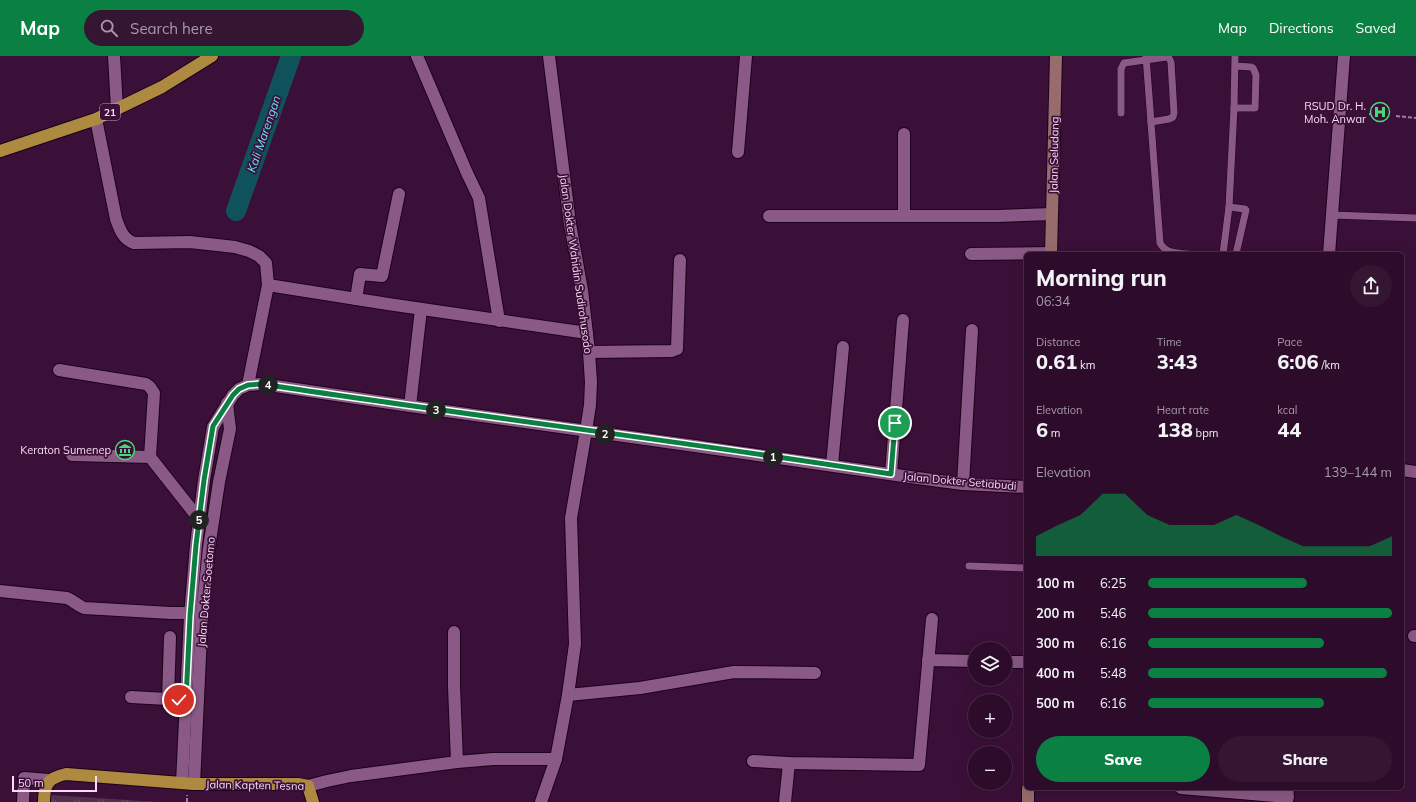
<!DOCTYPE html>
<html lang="en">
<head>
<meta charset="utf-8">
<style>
  :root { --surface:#2c0c2a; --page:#341532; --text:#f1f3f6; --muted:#a69ba8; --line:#482c47; --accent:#0b8043 }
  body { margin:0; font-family:Mulish,sans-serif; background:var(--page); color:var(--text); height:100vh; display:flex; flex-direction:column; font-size:15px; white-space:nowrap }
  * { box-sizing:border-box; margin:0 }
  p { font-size:13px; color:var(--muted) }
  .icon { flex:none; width:22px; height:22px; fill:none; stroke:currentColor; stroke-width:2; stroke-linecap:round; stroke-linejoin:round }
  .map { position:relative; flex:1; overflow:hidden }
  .sheet { position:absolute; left:1024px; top:196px; width:380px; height:538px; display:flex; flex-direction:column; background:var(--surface); border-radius:6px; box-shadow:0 4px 16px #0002,0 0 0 1px var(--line) }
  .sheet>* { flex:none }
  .fabs { position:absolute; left:968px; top:586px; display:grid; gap:8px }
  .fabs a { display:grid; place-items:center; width:44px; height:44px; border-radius:50%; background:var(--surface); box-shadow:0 4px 16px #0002,0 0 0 1px var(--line); font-size:20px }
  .scale { position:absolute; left:12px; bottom:10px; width:85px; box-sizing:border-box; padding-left:4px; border:2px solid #f8dbf4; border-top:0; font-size:11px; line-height:14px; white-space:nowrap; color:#f8dbf4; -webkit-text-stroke:3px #3b1038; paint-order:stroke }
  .pin { position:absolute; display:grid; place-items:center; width:34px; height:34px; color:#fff; margin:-17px; border:2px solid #fff; border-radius:50%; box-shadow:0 1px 4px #0007 }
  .km { position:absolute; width:20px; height:20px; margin:-10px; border-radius:50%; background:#222; color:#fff; font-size:11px; line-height:20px; text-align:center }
  .round { display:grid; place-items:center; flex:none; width:42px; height:42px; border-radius:21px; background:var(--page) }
  .headline { display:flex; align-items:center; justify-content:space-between; height:68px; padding:0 12px }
  h1 { font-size:22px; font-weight:800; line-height:30px }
  .stats { display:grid; grid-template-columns:repeat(3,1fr); gap:6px; height:68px; padding:4px 12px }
  .stats div { display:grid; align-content:center }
  .stats b { font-size:20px; font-weight:800 }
  .stats small { font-size:11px; font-weight:400 }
  .stats p { font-size:11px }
  .chart { height:112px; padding:8px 12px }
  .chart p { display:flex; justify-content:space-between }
  .chart svg { width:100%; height:72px; margin-top:4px; fill:var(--accent); opacity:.7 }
  .button { display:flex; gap:8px; margin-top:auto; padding:8px 12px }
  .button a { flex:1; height:46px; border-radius:24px; background:var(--accent); color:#fff; font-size:16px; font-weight:800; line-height:46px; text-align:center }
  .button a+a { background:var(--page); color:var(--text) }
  ul { padding:0 12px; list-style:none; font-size:13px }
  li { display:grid; grid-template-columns:64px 48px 1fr; align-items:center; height:30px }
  li i { height:10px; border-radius:5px; background:var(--accent) }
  header { display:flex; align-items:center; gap:24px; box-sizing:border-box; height:56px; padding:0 20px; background:var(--accent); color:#fff }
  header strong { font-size:19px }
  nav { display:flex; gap:22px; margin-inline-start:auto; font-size:14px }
  .search { width:280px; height:36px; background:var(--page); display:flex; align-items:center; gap:10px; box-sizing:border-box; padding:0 14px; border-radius:22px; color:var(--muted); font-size:15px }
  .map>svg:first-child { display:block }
  .grass { fill:url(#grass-tufts) }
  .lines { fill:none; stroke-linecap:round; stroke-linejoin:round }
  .river { stroke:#10525c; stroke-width:20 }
  .service-casing { stroke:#1d011c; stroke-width:8 }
  .minor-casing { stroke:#1d011c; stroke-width:14 }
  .tertiary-casing { stroke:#1d011c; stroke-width:14 }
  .secondary-casing { stroke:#1d011c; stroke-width:14 }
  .trunk-casing { stroke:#1d011c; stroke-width:14 }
  .path { stroke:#a07d9d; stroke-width:2; stroke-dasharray:4 2; stroke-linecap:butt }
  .service { stroke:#8a5985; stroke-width:7 }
  .minor { stroke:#8a5985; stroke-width:12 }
  .tertiary { stroke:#8a5985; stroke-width:12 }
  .secondary { stroke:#986b6c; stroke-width:12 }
  .trunk { stroke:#ae8a41; stroke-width:12 }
  .route-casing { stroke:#fff; stroke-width:8 }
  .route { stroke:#0b8043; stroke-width:5 }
  .labels { text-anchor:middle; stroke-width:3.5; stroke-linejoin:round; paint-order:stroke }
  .shield { fill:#3b1038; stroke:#bf9ebc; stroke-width:1 }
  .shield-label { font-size:10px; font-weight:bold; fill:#f8dbf4 }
  .poi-label { font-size:11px; fill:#f8dbf4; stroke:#3b1038; text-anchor:end }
  .street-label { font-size:11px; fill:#f8dbf4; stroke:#3b1038 }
  .water-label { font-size:12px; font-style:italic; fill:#69e0f4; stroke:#3b1038 }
</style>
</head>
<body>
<header>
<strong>Map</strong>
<div class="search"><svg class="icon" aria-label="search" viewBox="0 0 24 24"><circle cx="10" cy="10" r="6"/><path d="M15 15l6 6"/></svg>Search here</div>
<nav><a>Map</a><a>Directions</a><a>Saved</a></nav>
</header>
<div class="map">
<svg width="1416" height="746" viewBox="0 0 1416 746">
  <defs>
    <pattern id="grass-tufts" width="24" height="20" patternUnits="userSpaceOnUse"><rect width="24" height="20" fill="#51304e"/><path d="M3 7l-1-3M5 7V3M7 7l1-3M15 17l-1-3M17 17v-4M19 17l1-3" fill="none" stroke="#6b4d68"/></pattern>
  </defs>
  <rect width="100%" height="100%" fill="#3b1038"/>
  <!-- grass -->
  <path class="grass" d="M 50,739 L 158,746 L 50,746 Z"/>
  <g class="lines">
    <!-- river -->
    <path class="river" d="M 236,155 L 291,0"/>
    <!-- service casing -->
    <g class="service-casing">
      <g id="service">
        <path d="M 1146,0 L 1160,187 C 1166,198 1177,197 1188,198"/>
        <path d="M 1235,10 L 1251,11 L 1253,12 L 1256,19 L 1255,52 L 1234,52 L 1235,0"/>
        <path d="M 1234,52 L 1229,151 L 1245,153 L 1246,154 L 1236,198"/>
        <path d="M 1121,57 L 1121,13 L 1124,7 L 1167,1 L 1169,2 L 1171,6 L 1174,57 L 1173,61 L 1169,63 L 1151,66"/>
        <path d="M 1332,159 L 1416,162"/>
        <path d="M 1223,198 L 1229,151"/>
        <path d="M 969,510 L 1026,512"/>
      </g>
    </g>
    <!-- minor casing -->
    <g class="minor-casing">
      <g id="minor">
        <path d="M 114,0 L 117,53"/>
        <path d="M 417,0 L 467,117 L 479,142 L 499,265"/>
        <path d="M 96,63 L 116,163 C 120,174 123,183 134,187 L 190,186 L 235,191 L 249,195 L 259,200 L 266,207 L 268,229 L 248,329"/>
        <path d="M 904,78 L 904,159"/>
        <path d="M 738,96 L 746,0"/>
        <path d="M 769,160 L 998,160 L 1052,158"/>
        <path d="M 971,198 L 1051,197"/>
        <path d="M 268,229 L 388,248 L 587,277"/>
        <path d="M 356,243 L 360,218 L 382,220 L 399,138"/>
        <path d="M 589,296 L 672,295 L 677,293 L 680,204"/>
        <path d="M 59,314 L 146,328 L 150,331 L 154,337 L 150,401"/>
        <path d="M 410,350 L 421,253"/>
        <path d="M 72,399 L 150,401 L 199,463"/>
        <path d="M 832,409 L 843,291"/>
        <path d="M 1402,414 L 1416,416"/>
        <path d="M 891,418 L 903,264"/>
        <path d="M 963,428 L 972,274"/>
        <path d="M 0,535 L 67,542 C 74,545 77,549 84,552 L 171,557 L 190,557"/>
        <path d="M 454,576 L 454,630 L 457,706"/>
        <path d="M 1414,580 L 1416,580"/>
        <path d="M 928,604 L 975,605"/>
        <path d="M 1005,606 L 1026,606"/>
        <path d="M 568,639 L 640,632 L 734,616 L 815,617"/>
        <path d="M 131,641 L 186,644"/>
        <path d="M 168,643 L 170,581"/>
        <path d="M 753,705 L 789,707 L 919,709 L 932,563"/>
        <path d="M 308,730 L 327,725 L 351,720 L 457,706 L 493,703 L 556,703"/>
        <path d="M 1181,732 L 1288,741"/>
        <path d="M 23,746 L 24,722 L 49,724"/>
        <path d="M 785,746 L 789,707"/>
      </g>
    </g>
    <!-- tertiary casing -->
    <g class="tertiary-casing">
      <g id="tertiary">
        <path d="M 1329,198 L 1344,0"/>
        <path d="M 182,727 L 190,560 L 196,489 L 204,424 L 213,371 L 233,339 L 239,333 L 248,329 L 262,328 L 410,350 L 695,390 L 917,422 L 963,428 L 1026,431"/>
        <path d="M 194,728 L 202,558 L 209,492 L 219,426 L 230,373 L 227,347"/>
        <path d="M 541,746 L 556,703 L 568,639 L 575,588 L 571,462 L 586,375 L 590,349 L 591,326 L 589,296 L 582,234 L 570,168 L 549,0"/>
        <path d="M 1287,746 L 1288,732"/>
      </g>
    </g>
    <!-- secondary casing -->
    <g class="secondary-casing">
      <g id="secondary">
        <path d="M 1051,198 L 1056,0"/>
        <path d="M 1028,746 L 1028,732"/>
      </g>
    </g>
    <!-- trunk casing -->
    <g class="trunk-casing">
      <g id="trunk">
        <path d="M 0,95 L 96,63 L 162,31 L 212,0"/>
        <path d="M 44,746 C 44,728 48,722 66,718 L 194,728 L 298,728 L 308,730 L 313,746"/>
      </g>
    </g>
    <!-- path -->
    <g class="path">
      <path d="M 1369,58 L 1385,59"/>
      <path d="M 1396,60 L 1416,62"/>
      <path d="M 187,746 L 187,739"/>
    </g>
    <!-- service -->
    <use href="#service" class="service"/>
    <!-- minor -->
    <use href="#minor" class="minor"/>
    <!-- tertiary -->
    <use href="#tertiary" class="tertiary"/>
    <!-- secondary -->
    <use href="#secondary" class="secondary"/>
    <!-- trunk -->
    <use href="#trunk" class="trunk"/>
  </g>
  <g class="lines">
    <!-- route casing -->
    <g class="route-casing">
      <path id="route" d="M 179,644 L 186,644 L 190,560 L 196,489 L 204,424 L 213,370 L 233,339 L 239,333 L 248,329 L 262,328 C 471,360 682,385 891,418 L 895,367"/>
    </g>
    <!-- route -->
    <use href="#route" class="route"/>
  </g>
  <!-- icons -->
  <defs>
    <g id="hospital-ring" transform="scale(1)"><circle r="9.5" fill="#3b1038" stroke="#4bd677" stroke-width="1.5"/><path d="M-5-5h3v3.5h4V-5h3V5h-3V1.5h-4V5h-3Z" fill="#4bd677"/></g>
    <g id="museum-ring" transform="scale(1)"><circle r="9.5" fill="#3b1038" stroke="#4bd677" stroke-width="1.5"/><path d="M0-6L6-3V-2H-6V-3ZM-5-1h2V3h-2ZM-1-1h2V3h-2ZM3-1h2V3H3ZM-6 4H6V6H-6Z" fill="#4bd677"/></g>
  </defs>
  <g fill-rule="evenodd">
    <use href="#hospital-ring" x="1380" y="56"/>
    <use href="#museum-ring" x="125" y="394"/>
  </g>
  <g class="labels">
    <!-- shield labels -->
    <rect class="shield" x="100" y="48" width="20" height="16" rx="3"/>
    <g class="shield-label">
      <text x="110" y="60">21</text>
    </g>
    <!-- poi labels -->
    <g class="poi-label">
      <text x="1366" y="54">RSUD Dr. H.<tspan x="1366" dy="13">Moh. Anwar</tspan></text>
      <text x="111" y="398">Keraton Sumenep</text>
    </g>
    <!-- street labels -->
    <g class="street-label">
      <text transform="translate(1054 99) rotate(-89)" y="4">Jalan Seludang</text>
      <text transform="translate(576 208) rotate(82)" y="4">Jalan Dokter Wahidin Sudirohusodo</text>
      <text transform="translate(960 425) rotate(5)" y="4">Jalan Dokter Setiabudi</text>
      <text transform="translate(206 536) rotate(-85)" y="4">Jalan Dokter Soetomo</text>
      <text transform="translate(255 729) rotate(1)" y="4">Jalan Kapten Tesna</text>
    </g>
    <!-- water labels -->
    <g class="water-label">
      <text transform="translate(264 78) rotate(-71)" y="4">Kali Marengan</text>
    </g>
  </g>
</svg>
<div class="fabs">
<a><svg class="icon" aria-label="layers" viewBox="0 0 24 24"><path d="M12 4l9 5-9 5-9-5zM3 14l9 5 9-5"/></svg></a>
<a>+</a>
<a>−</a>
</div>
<div class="scale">50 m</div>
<div class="pin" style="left:895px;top:367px;background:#1e9e55"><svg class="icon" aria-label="arrive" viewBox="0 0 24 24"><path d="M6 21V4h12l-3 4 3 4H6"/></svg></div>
<div class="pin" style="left:179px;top:644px;background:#d93025"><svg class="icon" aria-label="check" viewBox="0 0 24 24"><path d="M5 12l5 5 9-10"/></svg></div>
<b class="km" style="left:773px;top:401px">1</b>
<b class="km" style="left:605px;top:378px">2</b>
<b class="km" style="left:436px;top:354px">3</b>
<b class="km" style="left:268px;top:329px">4</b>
<b class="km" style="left:199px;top:464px">5</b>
<section class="sheet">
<div class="headline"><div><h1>Morning run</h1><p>06:34</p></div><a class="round"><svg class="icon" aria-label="share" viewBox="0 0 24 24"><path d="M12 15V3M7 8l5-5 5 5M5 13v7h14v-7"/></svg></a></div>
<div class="stats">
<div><p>Distance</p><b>0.61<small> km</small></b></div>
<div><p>Time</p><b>3:43</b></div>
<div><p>Pace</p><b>6:06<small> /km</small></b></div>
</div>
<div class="stats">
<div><p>Elevation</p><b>6<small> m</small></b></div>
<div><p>Heart rate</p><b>138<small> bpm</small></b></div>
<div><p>kcal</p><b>44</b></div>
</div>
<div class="chart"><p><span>Elevation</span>139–144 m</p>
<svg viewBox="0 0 160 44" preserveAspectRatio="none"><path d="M0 44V32L10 25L20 19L30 6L40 6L50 19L60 25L70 25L80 25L90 19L100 25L110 32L120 38L130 38L140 38L150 38L160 32V44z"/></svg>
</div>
<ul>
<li><b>100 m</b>6:25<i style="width:65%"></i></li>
<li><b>200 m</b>5:46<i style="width:100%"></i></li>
<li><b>300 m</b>6:16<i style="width:72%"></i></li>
<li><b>400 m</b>5:48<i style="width:98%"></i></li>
<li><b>500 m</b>6:16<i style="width:72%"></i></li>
</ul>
<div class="button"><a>Save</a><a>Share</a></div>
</section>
</div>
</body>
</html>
